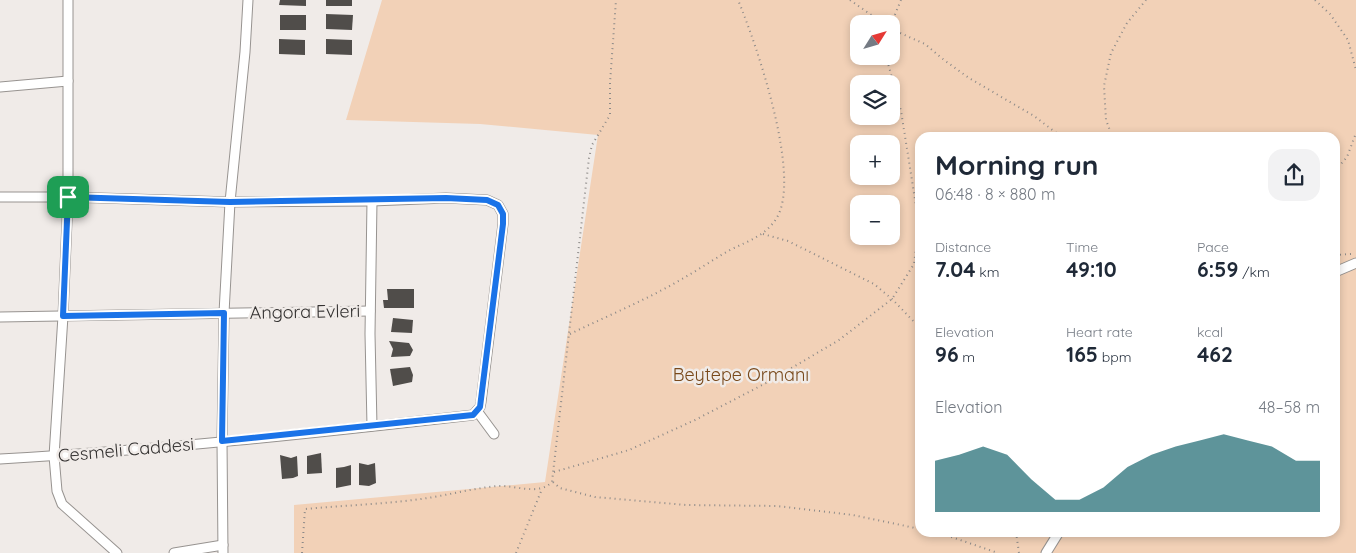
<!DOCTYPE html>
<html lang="en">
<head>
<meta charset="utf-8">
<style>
  :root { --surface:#fff; --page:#f2f2f3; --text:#1f2937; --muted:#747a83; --accent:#1b6770 }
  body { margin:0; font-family:Quicksand,sans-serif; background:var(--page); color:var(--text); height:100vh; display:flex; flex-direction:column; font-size:19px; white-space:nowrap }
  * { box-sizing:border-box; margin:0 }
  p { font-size:16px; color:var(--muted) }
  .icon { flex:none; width:28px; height:28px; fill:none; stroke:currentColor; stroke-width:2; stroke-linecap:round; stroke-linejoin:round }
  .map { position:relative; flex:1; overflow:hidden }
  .sheet { position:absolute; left:915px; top:132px; width:425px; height:405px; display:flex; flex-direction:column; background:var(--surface); border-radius:15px; box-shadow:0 2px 8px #0003 }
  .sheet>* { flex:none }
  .needle { width:32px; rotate:53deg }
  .fabs { position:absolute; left:850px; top:15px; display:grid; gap:10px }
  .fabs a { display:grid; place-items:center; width:50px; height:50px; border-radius:10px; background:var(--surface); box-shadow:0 2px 8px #0003; font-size:25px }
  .pin { position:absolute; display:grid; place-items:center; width:42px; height:42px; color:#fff; margin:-21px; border-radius:10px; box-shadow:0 2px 8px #0006 }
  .round { display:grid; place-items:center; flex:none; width:52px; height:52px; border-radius:15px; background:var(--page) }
  .head { display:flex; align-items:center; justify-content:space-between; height:85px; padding:0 20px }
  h1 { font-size:28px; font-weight:800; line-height:38px }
  .figures { display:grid; grid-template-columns:repeat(3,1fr); gap:8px; height:85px; padding:5px 20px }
  .figures div { display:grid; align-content:center }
  .figures b { font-size:21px; font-weight:800 }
  .figures small { font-size:14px; font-weight:400 }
  .figures p { font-size:14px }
  .chart { height:140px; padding:10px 20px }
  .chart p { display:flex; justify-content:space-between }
  .chart svg { width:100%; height:90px; margin-top:5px; fill:var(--accent); opacity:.7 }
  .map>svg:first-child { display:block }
  .green { fill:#f2d1b7; fill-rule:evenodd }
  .building { fill:#504d4a }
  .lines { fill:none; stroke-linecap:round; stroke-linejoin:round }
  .minor-casing { stroke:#979390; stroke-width:11 }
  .path { stroke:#8d8a88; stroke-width:2; stroke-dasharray:1 4; stroke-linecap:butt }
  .minor { stroke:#fff; stroke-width:9 }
  .route-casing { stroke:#fff; stroke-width:10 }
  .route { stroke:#1a73e8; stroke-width:6 }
  .labels { text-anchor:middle; stroke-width:5; stroke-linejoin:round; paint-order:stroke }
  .street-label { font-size:18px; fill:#333130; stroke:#f0ebe8 }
  .park-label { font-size:18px; fill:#79491b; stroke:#f0ebe8 }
</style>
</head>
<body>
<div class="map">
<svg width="1356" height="553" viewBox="0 0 1356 553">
  <rect width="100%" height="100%" fill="#f0ebe8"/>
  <!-- green -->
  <path class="green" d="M 382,0 L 1356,0 L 1356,553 L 294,553 L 294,505 L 545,482 L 598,135 L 480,124 L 346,120 ZM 859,24 L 891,24 L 891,56 L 859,56 ZM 859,84 L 891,84 L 891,116 L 859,116 ZM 920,138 L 1335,138 L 1335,532 L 920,532 ZM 859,144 L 891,144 L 891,176 L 859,176 ZM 859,204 L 891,204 L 891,236 L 859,236 Z"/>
  <!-- building -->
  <g class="building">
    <path d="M 280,0 L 306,0 L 306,6 L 279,5 Z"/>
    <rect x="326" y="0" width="26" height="6"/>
    <path d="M 326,14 L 353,15 L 352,30 L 326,29 Z"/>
    <rect x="280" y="15" width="26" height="15"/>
    <path d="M 279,39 L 305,40 L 305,55 L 279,54 Z"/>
    <path d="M 326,39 L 352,40 L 352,55 L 326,54 Z"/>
    <path d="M 387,289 L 414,289 L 414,308 L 384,308 L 383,300 L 388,300 Z"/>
    <path d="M 393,318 L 413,320 L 412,333 L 391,332 Z"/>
    <path d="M 389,341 L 409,343 L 413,350 L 410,356 L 391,357 L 393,349 Z"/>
    <path d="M 410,367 L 413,375 L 412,382 L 393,386 L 390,369 Z"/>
    <path d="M 321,453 L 322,473 L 307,474 L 307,456 Z"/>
    <path d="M 280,455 L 291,458 L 297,456 L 298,476 L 293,478 L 282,479 Z"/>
    <path d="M 359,463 L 368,465 L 375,463 L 376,483 L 369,486 L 359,485 Z"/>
    <path d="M 351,465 L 351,485 L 336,488 L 336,468 L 344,467 Z"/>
  </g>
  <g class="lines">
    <!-- minor casing -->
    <g class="minor-casing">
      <g id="minor">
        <path d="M 68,0 L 68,197 L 63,316 L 54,456 L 57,491 L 62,504 L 117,553"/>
        <path d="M 0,87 L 68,81"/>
        <path d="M 0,197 L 68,197 L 230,202 L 372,201 L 446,198 L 487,200 L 498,205 L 503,214 L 503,224 L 481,402 L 480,407 L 473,415 C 316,433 158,450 0,459"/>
        <path d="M 372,201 L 370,334 L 372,426"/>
        <path d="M 1335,272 L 1356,263"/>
        <path d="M 0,317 L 370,311"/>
        <path d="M 477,411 L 494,434"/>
        <path d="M 174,553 L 223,545"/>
        <path d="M 223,553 L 222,441 L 224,313 L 230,202 L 245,52 L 248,0"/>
        <path d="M 1046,553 L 1059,532"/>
      </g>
    </g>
    <!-- path -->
    <g class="path">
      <path d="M 850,0 L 884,24"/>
      <path d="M 1315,0 L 1330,14 L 1348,40 L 1356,70"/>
      <path d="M 877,19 L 878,24"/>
      <path d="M 891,24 L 901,0"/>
      <path d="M 891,29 L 925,44 L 944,60 L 969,78 L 1034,116 L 1063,138"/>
      <path d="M 1113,138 L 1106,120 L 1104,86 L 1111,53 L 1127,23 L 1146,0"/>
      <path d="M 1335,171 L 1347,157 L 1356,133"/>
      <path d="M 763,234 L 788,241 L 874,284 L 892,299 L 920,328"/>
      <path d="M 1335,255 L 1351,254"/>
      <path d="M 570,334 C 607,316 646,300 682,279 C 698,270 714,259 730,250 C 748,241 765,236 776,219 C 803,179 756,43 738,0"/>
      <path d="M 554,472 L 629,450 L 695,420 L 768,382 L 839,340 L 892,299 L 914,264 L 917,241 L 917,212 L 901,111 L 886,56"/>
      <path d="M 553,482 L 560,488 L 595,497 L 686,505 L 777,506 L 853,515 L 920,529"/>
      <path d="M 937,532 L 998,553"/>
      <path d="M 1016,532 L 1019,553"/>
      <path d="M 302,553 L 305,509 C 348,505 392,504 434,497 C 456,493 476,488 498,486 C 516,485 538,496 552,482 L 589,158 L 592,145 L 610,115 L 610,83 L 616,0"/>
      <path d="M 516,553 L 542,489"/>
    </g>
    <!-- minor -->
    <use href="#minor" class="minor"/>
  </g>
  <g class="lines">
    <!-- route casing -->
    <g class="route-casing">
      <path id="route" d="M 68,197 L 230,202 L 446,198 L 487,200 L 498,205 L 503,214 L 503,224 L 480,407 L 473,415 L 222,441 L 224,313 L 63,316 Z"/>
    </g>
    <!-- route -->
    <use href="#route" class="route"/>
  </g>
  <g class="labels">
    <!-- street labels -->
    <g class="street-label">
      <text transform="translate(305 312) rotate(-1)" y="6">Angora Evleri</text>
      <text transform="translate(126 450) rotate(-5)" y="6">Cesmeli Caddesi</text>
    </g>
    <!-- park labels -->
    <g class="park-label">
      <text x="741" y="381">Beytepe Ormanı</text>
    </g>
  </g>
</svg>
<div class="fabs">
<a><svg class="needle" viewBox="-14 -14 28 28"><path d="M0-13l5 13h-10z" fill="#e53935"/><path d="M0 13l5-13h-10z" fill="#747a83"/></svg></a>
<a><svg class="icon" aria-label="layers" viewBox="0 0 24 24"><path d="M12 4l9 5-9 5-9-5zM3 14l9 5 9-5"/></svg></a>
<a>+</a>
<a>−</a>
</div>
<div class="pin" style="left:68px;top:197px;background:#1e9e55"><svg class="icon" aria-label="arrive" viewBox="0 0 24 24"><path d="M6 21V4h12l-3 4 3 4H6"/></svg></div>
<section class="sheet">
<div class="head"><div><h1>Morning run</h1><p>06:48 · 8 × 880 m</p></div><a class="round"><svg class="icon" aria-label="share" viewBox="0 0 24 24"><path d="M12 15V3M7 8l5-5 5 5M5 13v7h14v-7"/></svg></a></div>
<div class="figures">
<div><p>Distance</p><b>7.04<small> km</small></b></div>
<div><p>Time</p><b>49:10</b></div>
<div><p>Pace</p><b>6:59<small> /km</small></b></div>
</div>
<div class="figures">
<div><p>Elevation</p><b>96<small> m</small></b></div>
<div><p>Heart rate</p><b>165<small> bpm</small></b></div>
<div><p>kcal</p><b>462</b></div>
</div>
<div class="chart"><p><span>Elevation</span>48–58 m</p>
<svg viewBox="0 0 160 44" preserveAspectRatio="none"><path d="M0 44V19L10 16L20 12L30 16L40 28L50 38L60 38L70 32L80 22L90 16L100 12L110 9L120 6L130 9L140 12L150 19L160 19V44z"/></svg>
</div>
</section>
</div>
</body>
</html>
